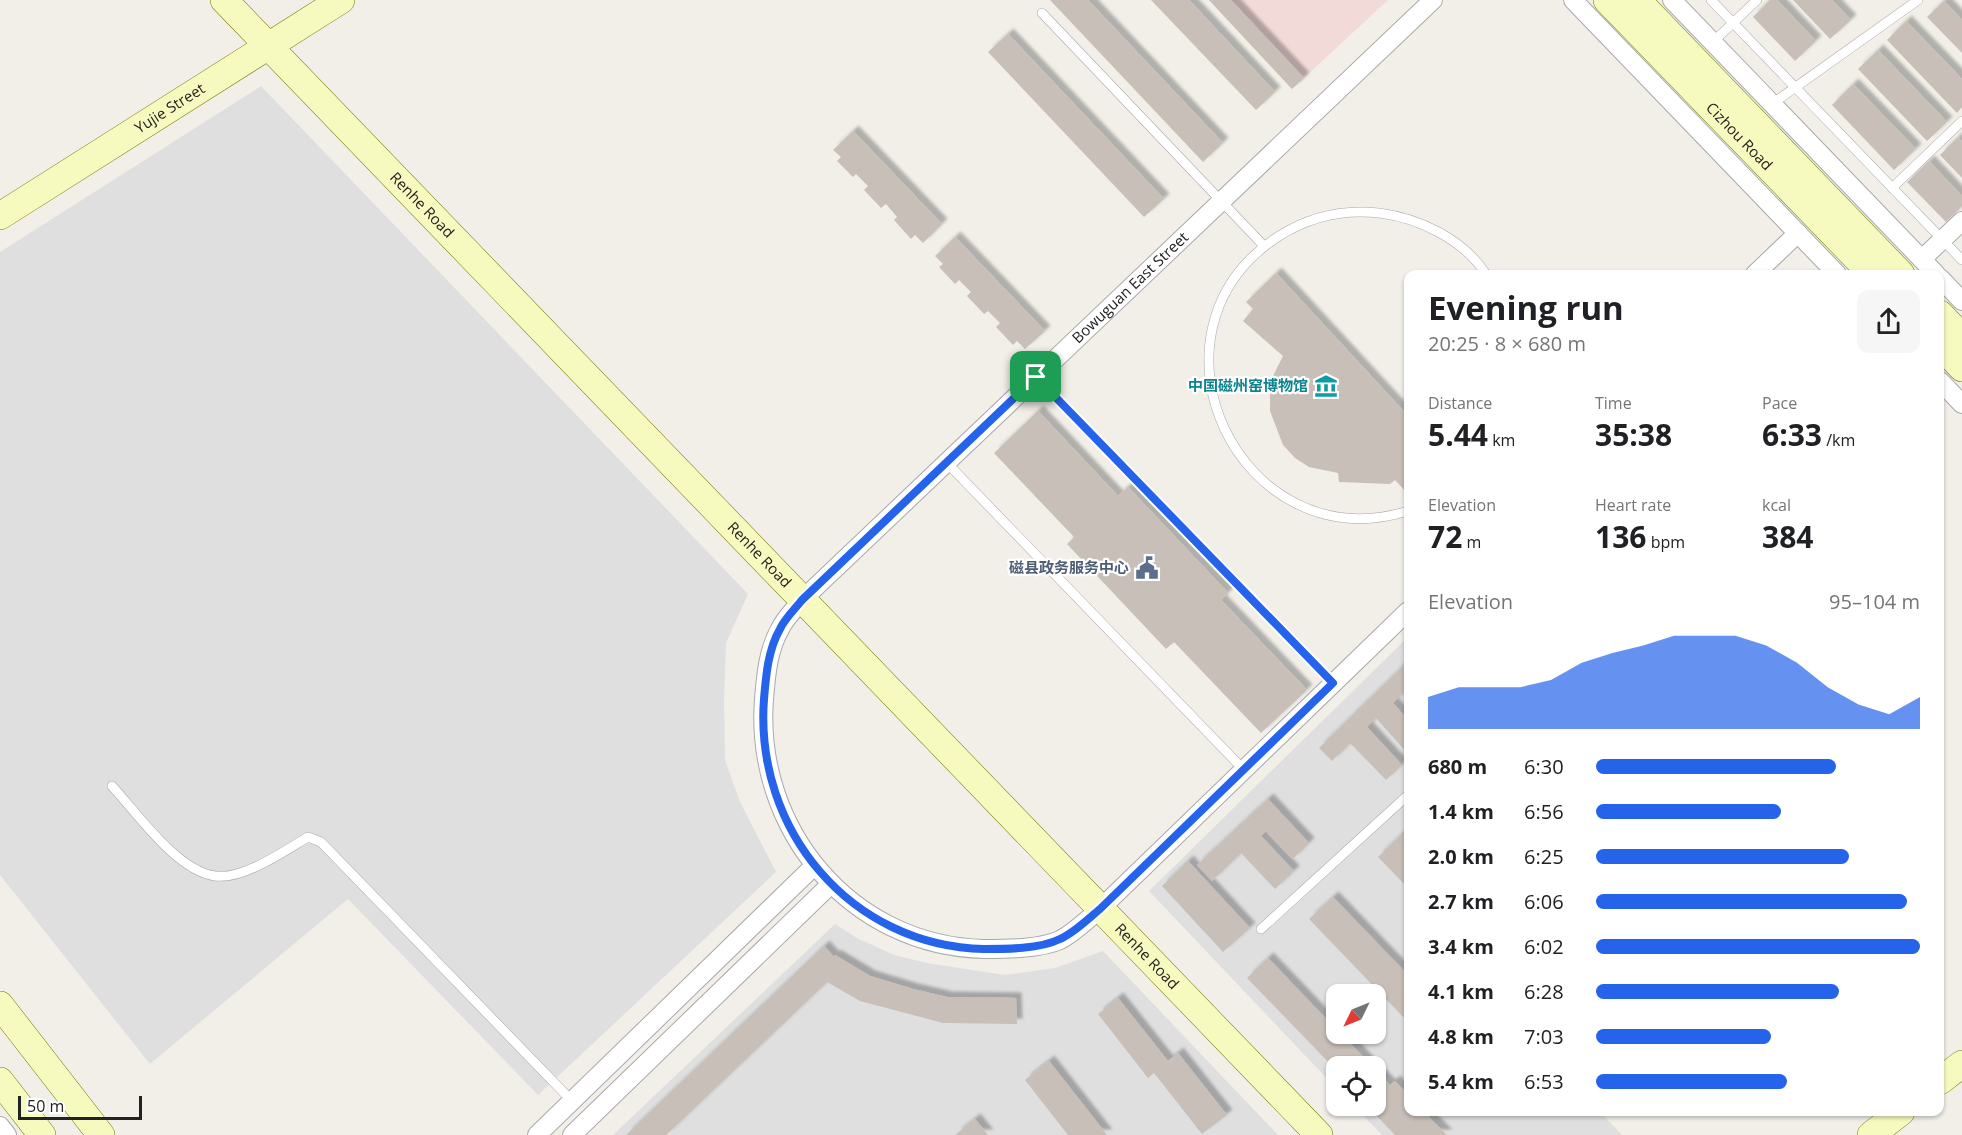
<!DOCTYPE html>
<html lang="en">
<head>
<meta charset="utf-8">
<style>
  :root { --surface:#fff; --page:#f6f6f6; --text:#202124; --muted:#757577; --accent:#2563eb }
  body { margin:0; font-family:"Open Sans","Noto Sans SC",sans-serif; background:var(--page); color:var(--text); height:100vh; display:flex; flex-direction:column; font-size:22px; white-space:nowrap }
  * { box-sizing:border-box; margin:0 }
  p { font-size:20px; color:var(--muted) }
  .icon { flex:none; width:33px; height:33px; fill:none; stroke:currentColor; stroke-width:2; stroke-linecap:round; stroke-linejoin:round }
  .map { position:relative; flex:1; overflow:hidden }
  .side { position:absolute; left:1404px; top:270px; width:540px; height:846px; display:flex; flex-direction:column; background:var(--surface); border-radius:12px; box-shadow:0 2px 4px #0004 }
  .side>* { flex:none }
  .needle { width:39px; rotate:227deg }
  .controls { position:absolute; left:1326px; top:984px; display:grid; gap:12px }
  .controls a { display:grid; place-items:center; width:60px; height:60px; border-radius:12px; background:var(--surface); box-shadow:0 2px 4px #0004; font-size:30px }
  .scale { position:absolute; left:18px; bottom:15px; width:124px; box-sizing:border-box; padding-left:6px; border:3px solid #222; border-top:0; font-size:16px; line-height:21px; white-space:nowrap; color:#222; -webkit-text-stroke:4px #fff; paint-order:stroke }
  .pin { position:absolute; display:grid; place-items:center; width:51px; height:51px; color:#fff; margin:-26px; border-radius:12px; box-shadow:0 3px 9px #0006 }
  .round { display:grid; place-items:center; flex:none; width:63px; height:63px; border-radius:12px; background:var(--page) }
  .overview { display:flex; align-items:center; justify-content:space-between; height:102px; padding:0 24px }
  h1 { font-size:33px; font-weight:700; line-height:45px }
  .metrics { display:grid; grid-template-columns:repeat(3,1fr); gap:9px; height:102px; padding:6px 24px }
  .metrics div { display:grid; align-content:center }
  .metrics b { font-size:30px; font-weight:700 }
  .metrics small { font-size:16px; font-weight:400 }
  .metrics p { font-size:16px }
  .chart { height:168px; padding:12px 24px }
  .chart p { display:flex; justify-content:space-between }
  .chart svg { width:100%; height:108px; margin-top:6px; fill:var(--accent); opacity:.7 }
  ul { padding:0 24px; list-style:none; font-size:20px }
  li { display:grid; grid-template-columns:96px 72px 1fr; align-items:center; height:45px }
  li i { height:15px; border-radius:8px; background:var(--accent) }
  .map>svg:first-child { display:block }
  .residential { fill:#e0dfdf; fill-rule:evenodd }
  .commercial { fill:#f2dad9 }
  .building { fill:#c7bfb8; filter:url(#shadow) }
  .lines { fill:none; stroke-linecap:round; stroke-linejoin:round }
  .lane-casing { stroke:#a9a9a9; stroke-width:10 }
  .street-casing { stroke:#a9a9a9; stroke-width:20 }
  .secondary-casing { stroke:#707d05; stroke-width:28 }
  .lane { stroke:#fff; stroke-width:9 }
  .street { stroke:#fff; stroke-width:18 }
  .secondary { stroke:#f7fabf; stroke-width:27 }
  .route-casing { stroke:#fff; stroke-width:12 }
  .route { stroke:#2563eb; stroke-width:8 }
  .labels { text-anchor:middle; stroke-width:4.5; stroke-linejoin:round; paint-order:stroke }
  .street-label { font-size:15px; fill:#222; stroke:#fff }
  .culture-label { font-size:15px; font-weight:bold; fill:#0d838f; stroke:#fff; text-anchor:end }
  .service-label { font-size:15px; font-weight:bold; fill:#4e5e75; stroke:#fff; text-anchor:end }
</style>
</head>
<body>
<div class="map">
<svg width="1962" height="1135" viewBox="0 0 1962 1135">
  <defs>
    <filter id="shadow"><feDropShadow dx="5.5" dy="-5.5" stdDeviation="1.5" flood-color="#0004"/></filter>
  </defs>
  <rect width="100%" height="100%" fill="#f2efe9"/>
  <!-- residential -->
  <g class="residential">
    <path d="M 261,86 L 748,594 L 726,643 L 724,701 L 725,760 L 740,802 L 776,872 L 538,1095 L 348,899 L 150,1064 L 0,875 L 0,252 Z"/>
    <path d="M 1408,637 L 1408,1112 L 1600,1112 L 1622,1135 L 1382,1135 L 1354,1106 L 1376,1106 L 1376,1066 L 1336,1066 L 1336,1088 L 1149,891 ZM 1336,994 L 1376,994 L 1376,1034 L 1336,1034 Z"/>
    <path d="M 835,924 L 857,938 L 894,955 L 927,963 L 1005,975 L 1055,968 L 1103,951 L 1278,1135 L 613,1135 Z"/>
  </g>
  <!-- commercial -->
  <path class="commercial" d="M 1209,0 L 1388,0 L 1292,89 Z"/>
  <!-- building -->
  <g class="building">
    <path d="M 1050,0 L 1088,0 L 1223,143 L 1203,162 Z"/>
    <path d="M 1151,0 L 1189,0 L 1275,92 L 1256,110 Z"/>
    <path d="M 1209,0 L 1231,0 L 1304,78 L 1292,89 Z"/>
    <path d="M 1770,0 L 1777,0 L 1816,41 L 1795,61 L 1753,17 Z"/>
    <path d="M 1793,0 L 1832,0 L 1851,20 L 1830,39 Z"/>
    <path d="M 1944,1 L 1962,20 L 1962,53 L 1927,17 Z"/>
    <path d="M 1906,21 L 1962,79 L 1962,107 L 1957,113 L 1887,40 Z"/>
    <path d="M 1008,34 L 1164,199 L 1144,217 L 988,52 Z"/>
    <path d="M 1878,50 L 1947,122 L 1927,141 L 1858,69 Z"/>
    <path d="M 1853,84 L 1916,149 L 1894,170 L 1832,105 Z"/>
    <path d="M 853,131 L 942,224 L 923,243 L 915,235 L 911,239 L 894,220 L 897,217 L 886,204 L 881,208 L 864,190 L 868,186 L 856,174 L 853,177 L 837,161 L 841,157 L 833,150 Z"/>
    <path d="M 1958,137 L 1962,141 L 1962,178 L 1940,155 Z"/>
    <path d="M 1929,161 L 1962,196 L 1962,206 L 1946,222 L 1907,182 Z"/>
    <path d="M 955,237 L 1045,331 L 1025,349 L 1017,341 L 1013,345 L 996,327 L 1000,323 L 988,311 L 984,314 L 967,296 L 971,292 L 959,280 L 955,284 L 939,267 L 943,264 L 935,256 Z"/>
    <path d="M 1276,273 L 1408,416 L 1408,494 L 1395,480 L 1390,484 L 1339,482 L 1338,473 L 1309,467 L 1295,458 L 1283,445 L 1270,411 L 1270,393 L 1272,378 L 1283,356 L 1243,321 L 1253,309 L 1246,302 Z"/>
    <path d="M 1038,411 L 1118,496 L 1128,487 L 1228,593 L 1221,600 L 1307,690 L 1261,733 L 1174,642 L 1166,649 L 1067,544 L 1074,537 L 994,453 Z"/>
    <path d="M 1408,661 L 1408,688 L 1393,703 L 1408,720 L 1408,754 L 1376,718 L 1367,727 L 1402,765 L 1386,780 L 1350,743 L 1332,761 L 1319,748 Z"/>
    <path d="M 1268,799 L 1309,843 L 1293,859 L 1266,831 L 1261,836 L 1294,871 L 1275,889 L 1241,853 L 1212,881 L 1197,865 Z"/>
    <path d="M 1406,830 L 1408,833 L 1408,888 L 1378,857 Z"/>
    <path d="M 1188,861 L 1250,928 L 1223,952 L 1162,886 Z"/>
    <path d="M 1333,897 L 1408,975 L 1408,1022 L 1309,919 Z"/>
    <path d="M 824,946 L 834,957 L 835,955 L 870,976 L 913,989 L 947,997 L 1016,998 L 1017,1024 L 943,1023 L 860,1001 L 827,982 L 666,1135 L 626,1135 Z"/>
    <path d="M 1268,958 L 1336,1029 L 1336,1034 L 1341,1034 L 1372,1066 L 1336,1066 L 1336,1070 L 1247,978 Z"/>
    <path d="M 1118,998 L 1168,1061 L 1178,1053 L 1227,1115 L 1202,1134 L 1154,1073 L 1148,1078 L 1098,1014 Z"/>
    <path d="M 1049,1061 L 1107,1135 L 1068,1135 L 1025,1080 Z"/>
    <path d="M 1376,1070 L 1390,1085 L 1395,1081 L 1408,1095 L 1408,1112 L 1424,1112 L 1447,1135 L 1395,1135 L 1367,1106 L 1376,1106 Z"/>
    <path d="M 975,1119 L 988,1135 L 955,1135 Z"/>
  </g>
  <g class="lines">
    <!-- lane casing -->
    <g class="lane-casing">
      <g id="lane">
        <path d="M 1711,0 L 1962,260"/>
        <path d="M 1042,13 L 1264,246"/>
        <path d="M 1713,42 L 1757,0"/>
        <path d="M 1772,104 L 1918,0"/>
        <path d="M 1892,188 L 1962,121"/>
        <path d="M 1036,377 L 1333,683"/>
        <path d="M 947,463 L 1244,770"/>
        <path d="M 1408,511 C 1240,563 1130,332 1279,236 C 1309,217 1343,209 1379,213 C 1419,218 1463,239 1486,274"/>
        <path d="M 112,786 C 137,813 177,871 215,876 C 243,880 284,851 308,837 L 321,842 L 572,1101"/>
        <path d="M 1261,929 L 1408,795"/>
      </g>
    </g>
    <!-- street casing -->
    <g class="street-casing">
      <g id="street">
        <path d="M 1573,0 L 1837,274"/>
        <path d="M 1672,0 L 1936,274"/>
        <path d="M 1922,259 L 1962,221"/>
        <path d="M 1755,274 L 1798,233"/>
        <path d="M 1940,278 L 1962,301"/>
        <path d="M 1940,381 L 1962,404"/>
        <path id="s1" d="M 1408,611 L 1100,909 C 1088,919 1074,933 1060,940 C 1040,949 1006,949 984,949 C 851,946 754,829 764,699 C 766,675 768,650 780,629 C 785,618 795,609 802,600 L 1433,0"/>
        <path d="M 0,1126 L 7,1135"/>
        <path d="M 537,1135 L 814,866"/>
        <path d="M 572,1135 L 830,885"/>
      </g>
    </g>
    <!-- secondary casing -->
    <g class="secondary-casing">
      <g id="secondary">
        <path id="s2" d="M 224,0 L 1319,1135"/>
        <path id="s3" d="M 1607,0 L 1872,274"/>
        <path d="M 1637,0 L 1901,274"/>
        <path id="s4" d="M 0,216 L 341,0"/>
        <path d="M 1940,314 L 1962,337"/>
        <path d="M 1940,345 L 1962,368"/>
        <path d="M 0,1005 L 101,1135"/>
        <path d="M 0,1081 L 42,1135"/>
        <path d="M 1940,1081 L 1962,1064"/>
        <path d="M 1871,1135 L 1901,1112"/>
      </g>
    </g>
    <!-- lane -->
    <use href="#lane" class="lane"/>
    <!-- street -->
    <use href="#street" class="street"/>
    <!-- secondary -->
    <use href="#secondary" class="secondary"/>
  </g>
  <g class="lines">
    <!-- route casing -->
    <g class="route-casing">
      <path id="route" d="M 1036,377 L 1333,683 L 1100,909 C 1088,919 1074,933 1060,939 C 1040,949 1006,949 984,949 C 851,946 754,830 764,699 C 766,675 768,650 780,629 C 785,618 795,609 802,600 Z"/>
    </g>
    <!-- route -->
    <use href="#route" class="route"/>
  </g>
  <!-- icons -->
  <defs>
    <g id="museum-bare" transform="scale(1.8)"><path d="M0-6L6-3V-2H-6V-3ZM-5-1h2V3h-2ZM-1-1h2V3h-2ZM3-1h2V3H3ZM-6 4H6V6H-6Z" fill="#0f9aa8" stroke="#fff" stroke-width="2.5" paint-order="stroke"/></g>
    <g id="civic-bare" transform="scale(1.8)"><path d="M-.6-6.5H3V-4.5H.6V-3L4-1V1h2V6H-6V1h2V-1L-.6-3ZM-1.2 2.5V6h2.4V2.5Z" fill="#5c6f8a" stroke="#fff" stroke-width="2.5" paint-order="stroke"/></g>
  </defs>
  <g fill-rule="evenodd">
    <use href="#museum-bare" x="1326" y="386"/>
    <use href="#civic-bare" x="1147" y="568"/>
  </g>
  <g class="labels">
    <!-- street labels -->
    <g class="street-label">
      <text dy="5" stroke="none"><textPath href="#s4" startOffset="201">Yujie Street</textPath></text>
      <text dy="5" stroke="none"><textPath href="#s3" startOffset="190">Cizhou Road</textPath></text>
      <text dy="5" stroke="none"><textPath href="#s2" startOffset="285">Renhe Road</textPath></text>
      <text dy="5" stroke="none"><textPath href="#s1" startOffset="1491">Bowuguan East Street</textPath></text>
      <text dy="5" stroke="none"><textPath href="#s2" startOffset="771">Renhe Road</textPath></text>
      <text dy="5" stroke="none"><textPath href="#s2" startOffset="1329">Renhe Road</textPath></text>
    </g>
    <!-- culture labels -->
    <g class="culture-label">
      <text x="1308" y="391">中国磁州窑博物馆</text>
    </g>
    <!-- service labels -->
    <g class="service-label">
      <text x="1129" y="573">磁县政务服务中心</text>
    </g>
  </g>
</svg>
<div class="controls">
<a><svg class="needle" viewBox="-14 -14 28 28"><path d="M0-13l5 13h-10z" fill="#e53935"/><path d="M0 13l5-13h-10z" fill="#757577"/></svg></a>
<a><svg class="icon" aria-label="locate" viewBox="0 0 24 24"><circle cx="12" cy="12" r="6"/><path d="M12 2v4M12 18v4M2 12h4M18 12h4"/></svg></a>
</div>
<div class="scale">50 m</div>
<div class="pin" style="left:1036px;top:377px;background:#1e9e55"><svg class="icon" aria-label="arrive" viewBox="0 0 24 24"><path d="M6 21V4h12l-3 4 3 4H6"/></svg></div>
<section class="side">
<div class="overview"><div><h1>Evening run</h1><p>20:25 · 8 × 680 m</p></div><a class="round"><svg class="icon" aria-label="share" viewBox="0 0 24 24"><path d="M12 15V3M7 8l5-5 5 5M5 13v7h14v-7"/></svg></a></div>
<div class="metrics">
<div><p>Distance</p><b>5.44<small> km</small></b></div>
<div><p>Time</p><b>35:38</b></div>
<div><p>Pace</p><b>6:33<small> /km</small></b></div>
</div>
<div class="metrics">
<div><p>Elevation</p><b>72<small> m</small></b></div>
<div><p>Heart rate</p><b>136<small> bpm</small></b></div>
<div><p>kcal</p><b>384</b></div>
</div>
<div class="chart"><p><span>Elevation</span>95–104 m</p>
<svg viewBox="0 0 160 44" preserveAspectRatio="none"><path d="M0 44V31L10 27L20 27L30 27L40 24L50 17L60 13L70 10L80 6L90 6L100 6L110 10L120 17L130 27L140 34L150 38L160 31V44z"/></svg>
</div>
<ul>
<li><b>680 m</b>6:30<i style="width:74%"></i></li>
<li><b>1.4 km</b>6:56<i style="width:57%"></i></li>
<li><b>2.0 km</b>6:25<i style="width:78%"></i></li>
<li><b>2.7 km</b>6:06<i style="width:96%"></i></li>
<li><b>3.4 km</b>6:02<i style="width:100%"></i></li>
<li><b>4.1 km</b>6:28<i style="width:75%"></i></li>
<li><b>4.8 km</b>7:03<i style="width:54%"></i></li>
<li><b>5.4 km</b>6:53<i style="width:59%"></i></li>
</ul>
</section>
</div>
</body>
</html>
